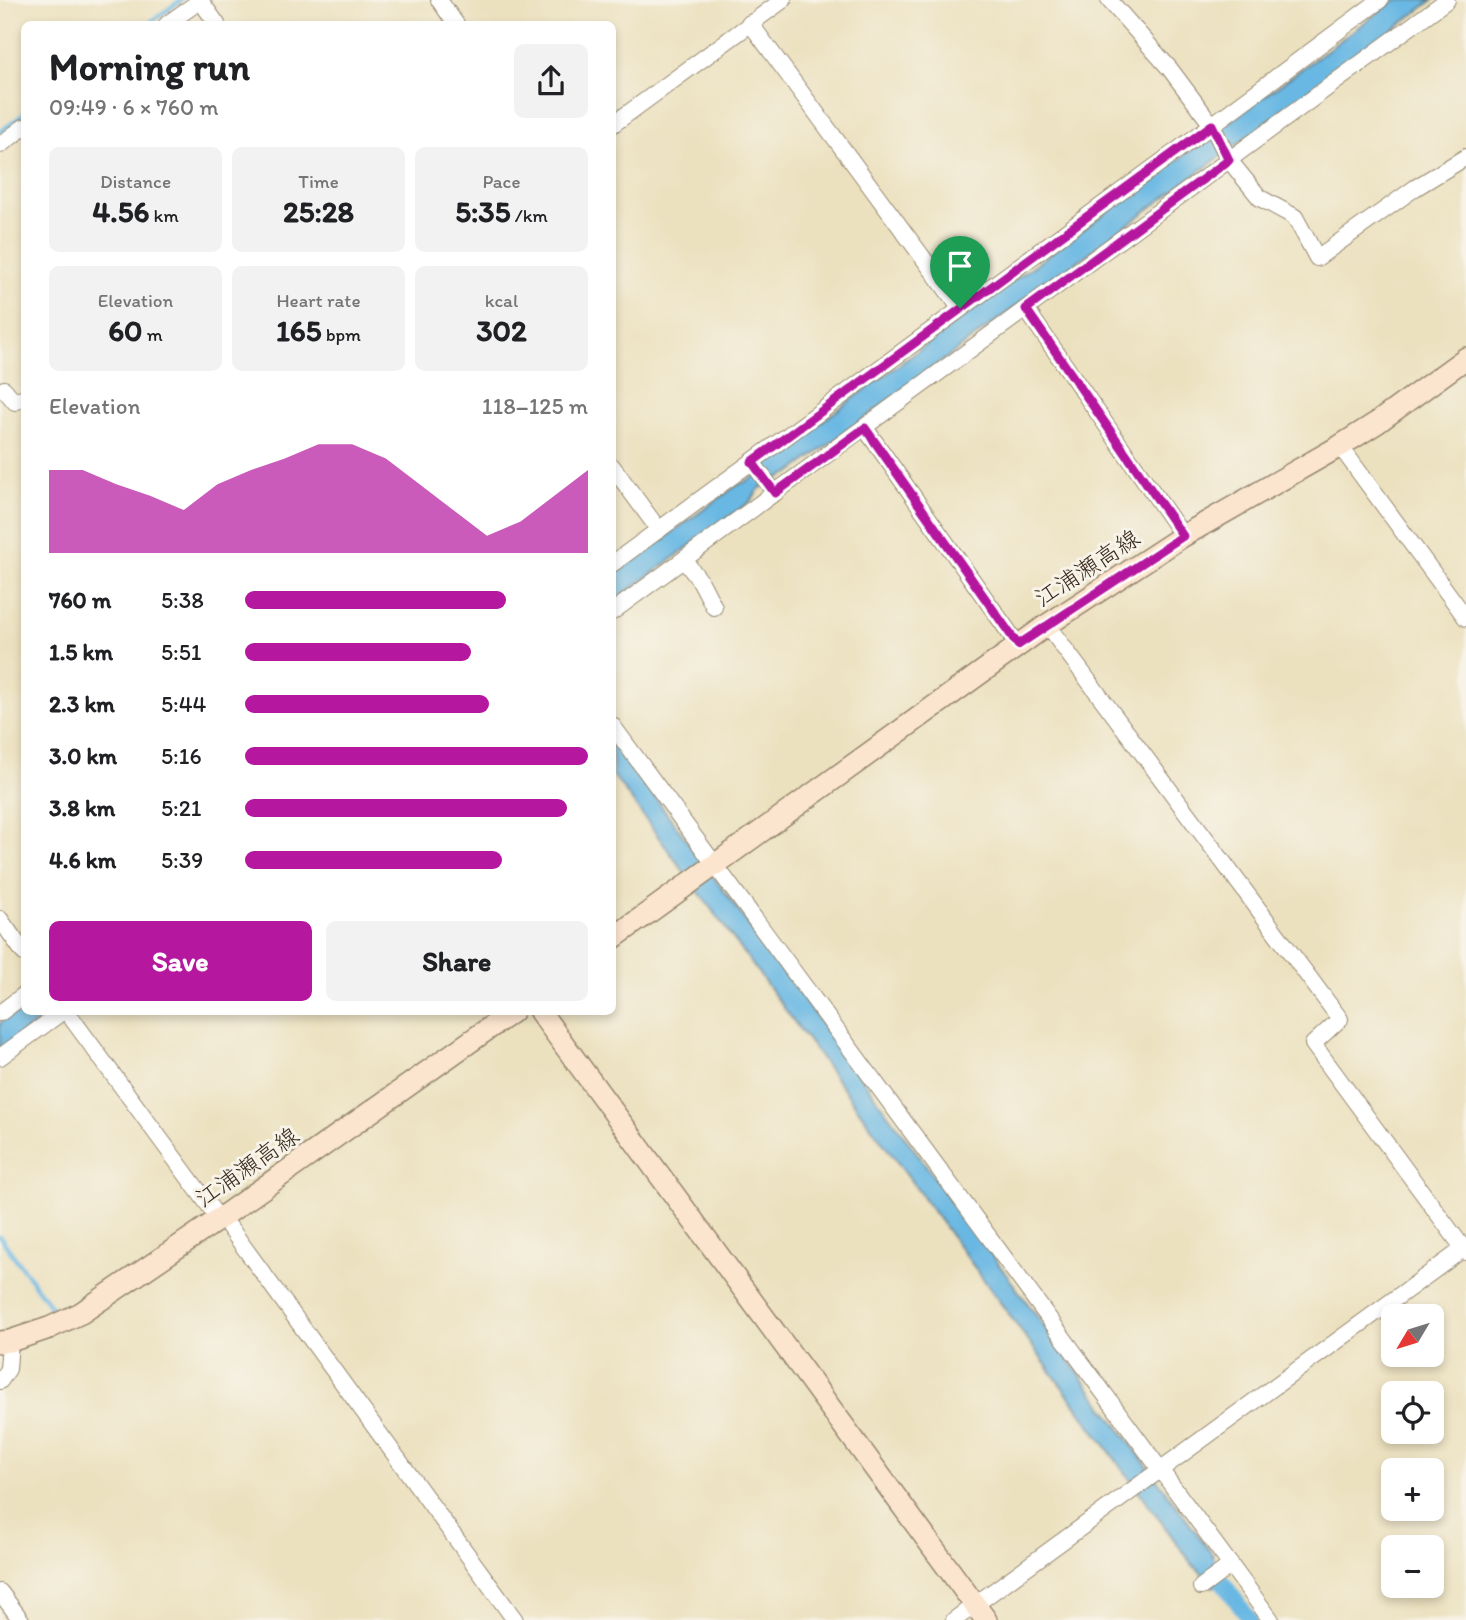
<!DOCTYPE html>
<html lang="en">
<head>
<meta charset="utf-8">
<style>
  :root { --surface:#fff; --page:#f2f2f2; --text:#202124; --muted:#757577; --accent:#b5179e }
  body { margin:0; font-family:Itim,"Klee One",sans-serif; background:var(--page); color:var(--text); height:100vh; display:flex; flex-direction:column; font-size:26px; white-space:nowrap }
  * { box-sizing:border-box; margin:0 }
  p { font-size:23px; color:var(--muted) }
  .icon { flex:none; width:38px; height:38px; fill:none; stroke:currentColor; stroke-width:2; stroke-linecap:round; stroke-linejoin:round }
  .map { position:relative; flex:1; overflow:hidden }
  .panel { position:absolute; left:21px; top:21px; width:595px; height:994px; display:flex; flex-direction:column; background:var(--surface); border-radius:10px; box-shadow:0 4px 10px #0003 }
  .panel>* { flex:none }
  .needle { width:46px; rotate:232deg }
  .fabs { position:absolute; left:1381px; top:1304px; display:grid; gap:14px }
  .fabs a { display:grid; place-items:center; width:63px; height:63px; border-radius:10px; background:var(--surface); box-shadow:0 4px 10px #0003; font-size:35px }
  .pin { position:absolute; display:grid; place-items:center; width:60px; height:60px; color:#fff; margin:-72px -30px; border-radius:50% 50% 50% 0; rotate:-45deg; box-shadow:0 0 7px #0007 }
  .pin .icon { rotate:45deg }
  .round { display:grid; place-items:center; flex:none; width:74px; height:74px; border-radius:10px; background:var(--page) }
  .summary { display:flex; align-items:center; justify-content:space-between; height:119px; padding:0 28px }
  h1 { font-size:38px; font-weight:800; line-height:52px }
  .metrics { display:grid; grid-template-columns:repeat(3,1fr); gap:10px; height:119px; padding:7px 28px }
  .metrics div { display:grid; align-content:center; border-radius:10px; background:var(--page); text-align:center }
  .metrics b { font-size:30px; font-weight:800 }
  .metrics small { font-size:19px; font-weight:400 }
  .metrics p { font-size:19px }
  .chart { height:196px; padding:14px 28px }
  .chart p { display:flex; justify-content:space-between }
  .chart svg { width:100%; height:126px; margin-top:7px; fill:var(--accent); opacity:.7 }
  .action { display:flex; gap:14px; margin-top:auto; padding:14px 28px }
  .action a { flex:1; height:80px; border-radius:10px; background:var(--accent); color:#fff; font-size:28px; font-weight:800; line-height:80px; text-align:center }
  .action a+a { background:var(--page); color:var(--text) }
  ul { padding:0 28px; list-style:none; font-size:23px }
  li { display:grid; grid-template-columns:112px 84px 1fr; align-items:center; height:52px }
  li i { height:18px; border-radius:9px; background:var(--accent) }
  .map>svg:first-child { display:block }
  .water { fill:#69b8e3; stroke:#527180; stroke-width:2 }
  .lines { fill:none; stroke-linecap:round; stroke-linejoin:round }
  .stream { stroke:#69b8e3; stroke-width:4.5 }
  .canal { stroke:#69b8e3; stroke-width:16 }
  .street-casing { stroke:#94866e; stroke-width:18 }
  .secondary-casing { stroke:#94866e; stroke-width:24 }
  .street { stroke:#fff; stroke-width:16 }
  .secondary { stroke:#fce5cf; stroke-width:21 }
  .route-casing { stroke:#fff; stroke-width:14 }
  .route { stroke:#b5179e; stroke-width:9 }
  .labels { text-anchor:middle; stroke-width:6; stroke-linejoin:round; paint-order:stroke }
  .street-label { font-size:24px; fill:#3b2a1e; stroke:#f7f3e8 }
</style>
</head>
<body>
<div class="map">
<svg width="1466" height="1620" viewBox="0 0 1466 1620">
  <rect width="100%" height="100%" fill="#f7f3e8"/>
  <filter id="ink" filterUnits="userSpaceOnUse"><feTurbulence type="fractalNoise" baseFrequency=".0143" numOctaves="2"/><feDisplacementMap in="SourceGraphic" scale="14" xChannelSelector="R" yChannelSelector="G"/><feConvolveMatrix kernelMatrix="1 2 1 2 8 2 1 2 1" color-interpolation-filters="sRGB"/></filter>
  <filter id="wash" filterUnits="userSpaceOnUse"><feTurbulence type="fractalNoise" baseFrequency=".00686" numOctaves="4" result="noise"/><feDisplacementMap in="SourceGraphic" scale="28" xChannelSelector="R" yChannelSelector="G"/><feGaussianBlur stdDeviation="1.57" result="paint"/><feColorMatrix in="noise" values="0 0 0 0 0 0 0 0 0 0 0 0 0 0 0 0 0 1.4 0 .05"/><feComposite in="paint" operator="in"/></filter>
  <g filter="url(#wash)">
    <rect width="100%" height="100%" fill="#ece1bf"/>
    <!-- water -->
    <g class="water">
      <path d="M 1395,0 L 1433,0 L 790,473 L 773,480 L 759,489 L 750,502 L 613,602 L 612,576 L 736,486 C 754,478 764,472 775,456 Z"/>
      <path d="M 612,739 L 1212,1554 L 1215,1564 L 1226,1578 L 1213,1587 L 1202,1573 L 1193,1565 L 613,775 Z"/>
      <path d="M 24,1005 L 24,1012 L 51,1012 L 0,1050 L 0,1023 Z"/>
    </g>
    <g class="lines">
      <!-- stream -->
      <g class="stream">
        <path d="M 148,24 L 181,0"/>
        <path d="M 0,132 L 24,114"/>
        <path d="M 0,1237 L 53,1310"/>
      </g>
      <!-- canal -->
      <path class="canal" d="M 1210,1565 L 1250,1620"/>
    </g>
  </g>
  <g filter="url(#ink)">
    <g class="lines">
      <!-- street casing -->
      <g class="street-casing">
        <g id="street">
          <path d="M 200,0 L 217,24"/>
          <path d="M 439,0 L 456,24"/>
          <path d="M 1109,0 L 1170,69 L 1212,125 L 1380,0"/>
          <path d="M 750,23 L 960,308"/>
          <path d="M 167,24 L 201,0"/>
          <path d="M 612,125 L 783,0"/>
          <path d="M 0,145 L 24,127"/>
          <path d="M 1026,309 L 1183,536"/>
          <path d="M 4,389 L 15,402 L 24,397"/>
          <path d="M 865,428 L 1018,645"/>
          <path d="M 1340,446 L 1466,618"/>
          <path d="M 752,462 L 775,493"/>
          <path d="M 612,466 L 659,530"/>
          <path d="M 684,560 L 701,582 L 714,607"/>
          <path d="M 612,564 L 1212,125 L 1229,160 L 1260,198 L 1295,217 L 1317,258 L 1415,188 L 1466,157"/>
          <path d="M 612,612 L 1447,0"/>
          <path d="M 1047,625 L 1340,1019 L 1313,1044 L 1466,1252"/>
          <path d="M 612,725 L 1271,1620"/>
          <path d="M 0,919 L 24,953"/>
          <path d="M 67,1012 L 219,1219"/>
          <path d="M 0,1013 L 24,995"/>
          <path d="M 0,1057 L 62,1012"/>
          <path d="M 222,1217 L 515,1620"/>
          <path d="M 0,1381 L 8,1369 L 10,1341"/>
          <path d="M 1201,1587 L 1231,1565"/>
          <path d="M 0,1592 L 21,1620"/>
          <path d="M 954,1620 L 1466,1247"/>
        </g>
      </g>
      <!-- secondary casing -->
      <g class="secondary-casing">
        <g id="secondary">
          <path d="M 612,939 L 1047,625 L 1183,536 L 1340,446 L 1378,422 L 1466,358"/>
          <path d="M 540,1012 L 986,1620"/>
          <path d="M 0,1342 L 10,1341 L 49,1328 L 81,1313 L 222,1217 L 512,1012"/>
        </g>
      </g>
      <!-- street -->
      <use href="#street" class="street"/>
      <!-- secondary -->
      <use href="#secondary" class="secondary"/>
    </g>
  </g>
  <g class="lines" filter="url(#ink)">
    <!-- route casing -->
    <g class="route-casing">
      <path id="route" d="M 1212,125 L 1229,160 L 1026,309 L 1183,536 L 1018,645 L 865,428 L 775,493 L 752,462 Z"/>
    </g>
    <!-- route -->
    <use href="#route" class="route"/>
  </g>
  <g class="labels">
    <!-- street labels -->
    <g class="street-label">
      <text transform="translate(1087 568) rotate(-33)" y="8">江浦瀬高線</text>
      <text transform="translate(247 1167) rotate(-35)" y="8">江浦瀬高線</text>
    </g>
  </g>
</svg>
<div class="fabs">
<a><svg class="needle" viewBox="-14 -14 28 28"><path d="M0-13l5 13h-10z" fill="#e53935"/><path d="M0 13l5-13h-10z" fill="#757577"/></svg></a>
<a><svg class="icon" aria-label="locate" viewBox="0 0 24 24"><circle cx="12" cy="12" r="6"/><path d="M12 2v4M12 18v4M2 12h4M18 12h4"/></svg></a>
<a>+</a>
<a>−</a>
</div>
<div class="pin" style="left:960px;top:308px;background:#1e9e55"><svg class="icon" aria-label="arrive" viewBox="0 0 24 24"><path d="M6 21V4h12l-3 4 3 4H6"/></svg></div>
<section class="panel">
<div class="summary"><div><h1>Morning run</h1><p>09:49 · 6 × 760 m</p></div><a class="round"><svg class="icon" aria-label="share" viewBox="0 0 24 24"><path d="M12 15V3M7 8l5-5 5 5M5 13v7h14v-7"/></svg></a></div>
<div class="metrics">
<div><p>Distance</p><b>4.56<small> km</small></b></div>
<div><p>Time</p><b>25:28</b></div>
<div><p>Pace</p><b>5:35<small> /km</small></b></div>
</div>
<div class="metrics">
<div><p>Elevation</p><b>60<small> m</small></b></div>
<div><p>Heart rate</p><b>165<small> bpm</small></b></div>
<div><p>kcal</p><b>302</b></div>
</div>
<div class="chart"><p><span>Elevation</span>118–125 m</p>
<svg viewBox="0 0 160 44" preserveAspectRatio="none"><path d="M0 44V15L10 15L20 20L30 24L40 29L50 20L60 15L70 11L80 6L90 6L100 11L110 20L120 29L130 38L140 33L150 24L160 15V44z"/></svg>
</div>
<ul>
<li><b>760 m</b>5:38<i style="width:76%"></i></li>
<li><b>1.5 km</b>5:51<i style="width:66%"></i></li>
<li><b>2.3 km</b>5:44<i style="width:71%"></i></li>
<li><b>3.0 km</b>5:16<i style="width:100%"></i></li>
<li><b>3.8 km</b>5:21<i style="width:94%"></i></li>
<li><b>4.6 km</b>5:39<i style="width:75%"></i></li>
</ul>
<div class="action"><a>Save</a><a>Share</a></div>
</section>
</div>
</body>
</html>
